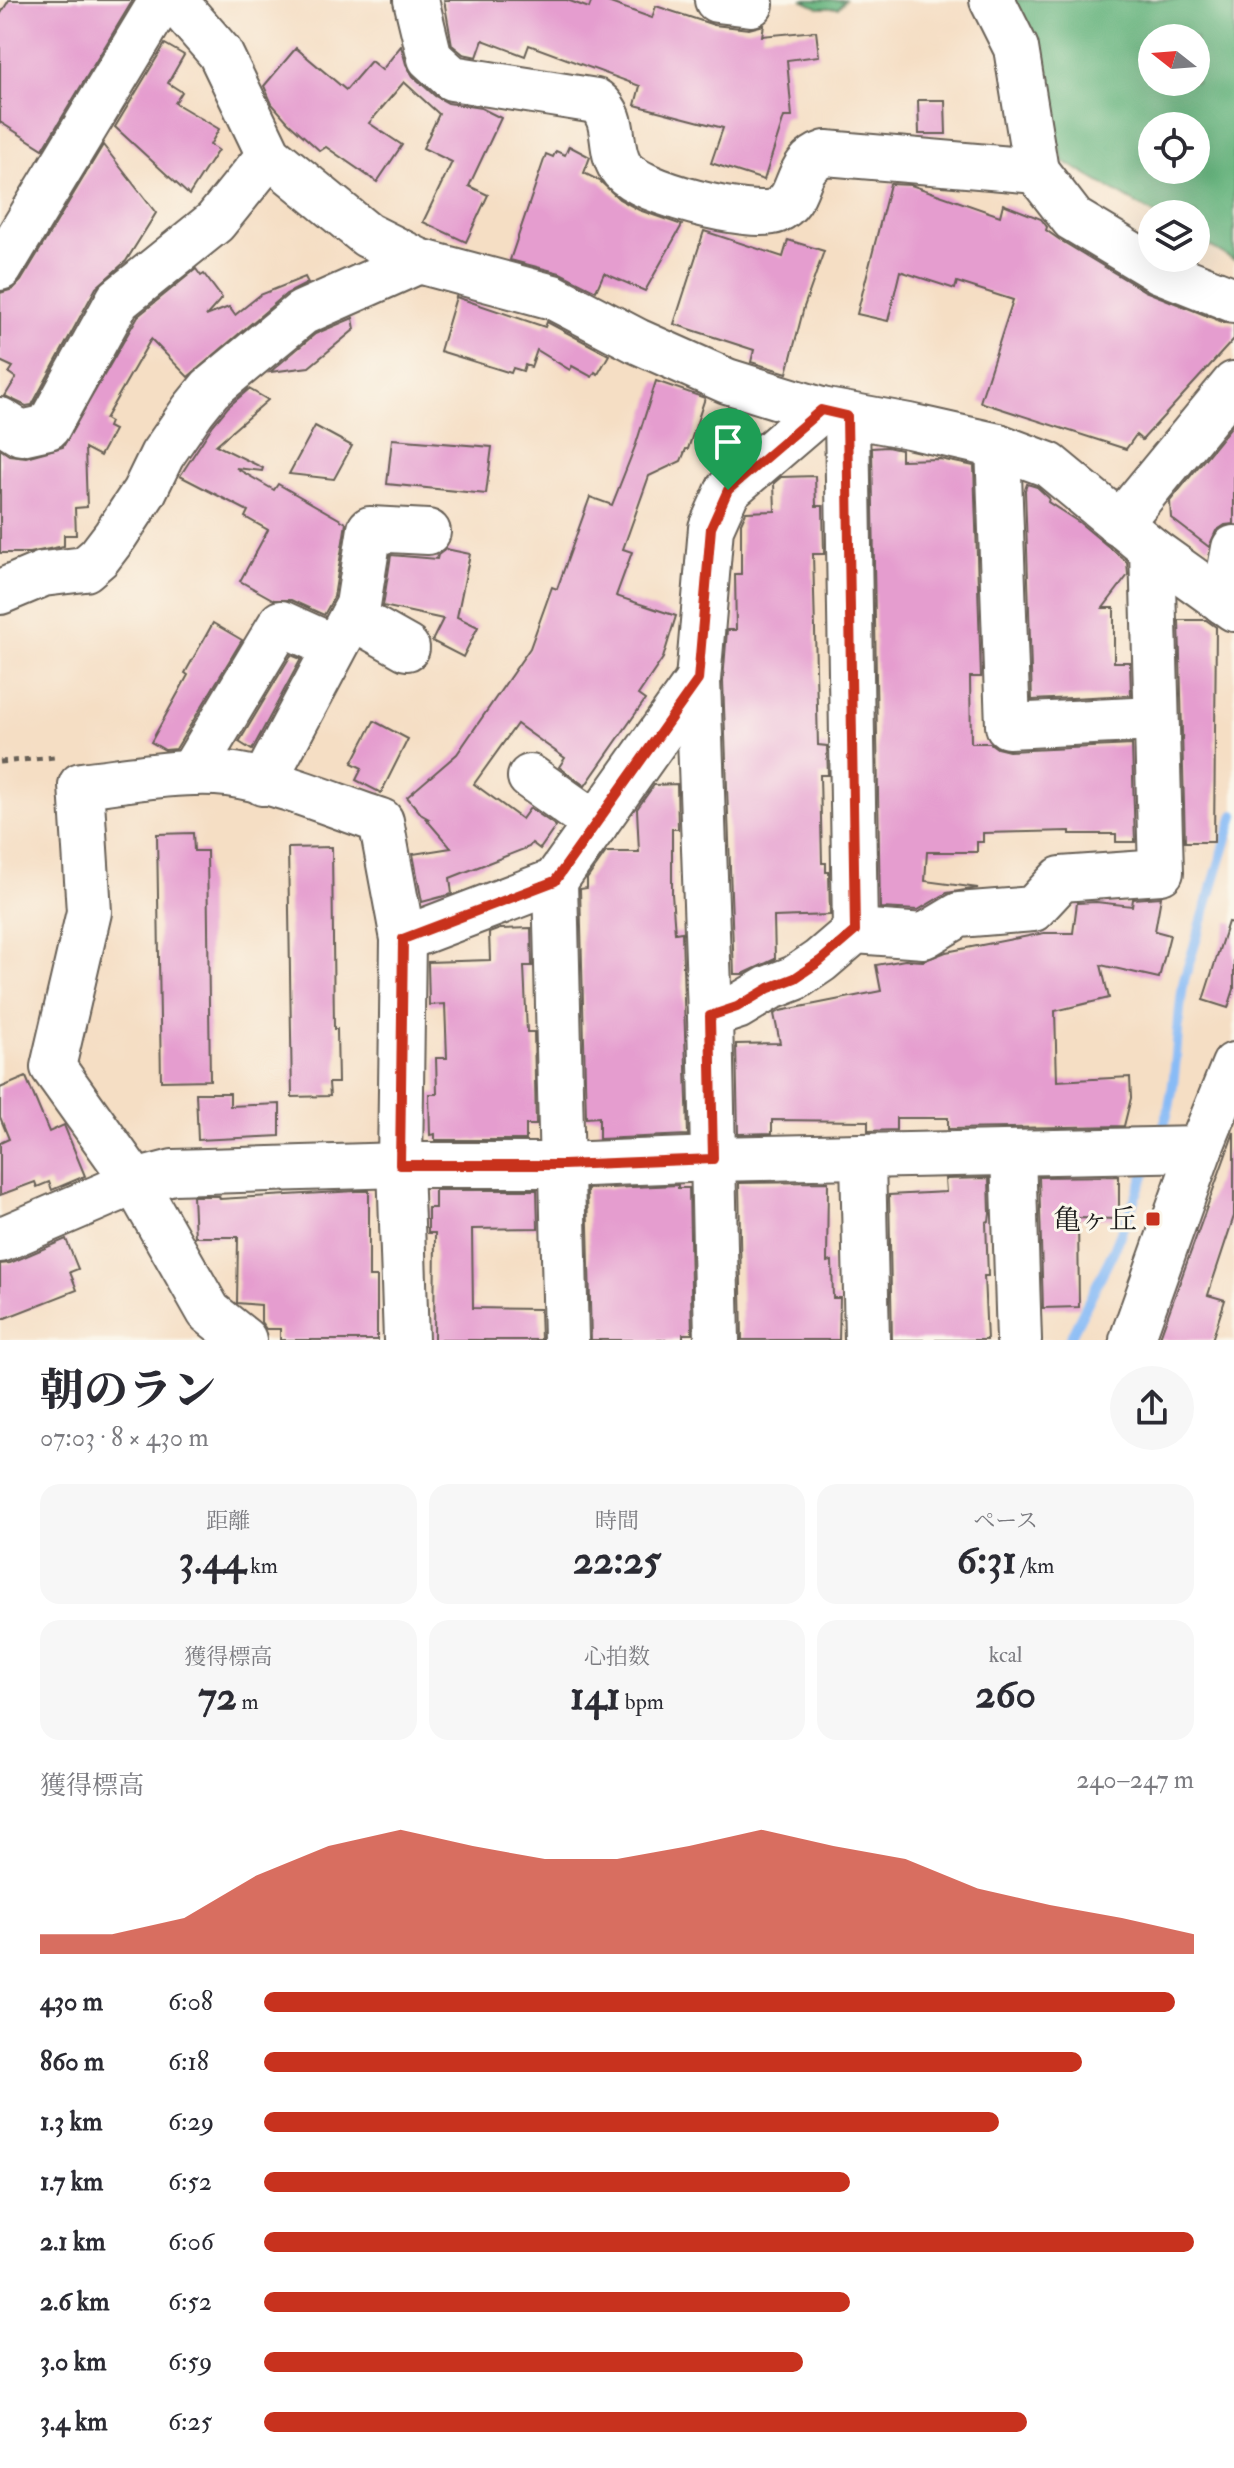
<!DOCTYPE html>
<html lang="ja">
<head>
<meta charset="utf-8">
<style>
  :root { --surface:#fff; --page:#f7f7f7; --text:#2b2b33; --muted:#7c7c81; --accent:#c8321e }
  body { margin:0; font-family:"IM FELL Double Pica","Noto Serif JP",serif; background:var(--page); color:var(--text); height:100vh; display:flex; flex-direction:column; font-size:30px; white-space:nowrap }
  * { box-sizing:border-box; margin:0 }
  p { font-size:26px; color:var(--muted) }
  .icon { flex:none; width:44px; height:44px; fill:none; stroke:currentColor; stroke-width:2; stroke-linecap:round; stroke-linejoin:round }
  .map { position:relative; height:1340px; overflow:hidden }
  .drawer { display:flex; flex-direction:column; background:var(--surface); flex:1 }
  .drawer>* { flex:none }
  .needle { width:52px; rotate:287deg }
  .tools { position:absolute; left:1138px; top:24px; display:grid; gap:16px }
  .tools a { display:grid; place-items:center; width:72px; height:72px; border-radius:50%; background:var(--surface); box-shadow:0 8px 32px #0002; font-size:40px }
  .pin { position:absolute; display:grid; place-items:center; width:68px; height:68px; color:#fff; margin:-82px -34px; border-radius:50% 50% 50% 0; rotate:-45deg; box-shadow:0 0 8px #0007 }
  .pin .icon { rotate:45deg }
  .round { display:grid; place-items:center; flex:none; width:84px; height:84px; border-radius:42px; background:var(--page) }
  .summary { display:flex; align-items:center; justify-content:space-between; height:136px; padding:0 40px }
  h1 { font-size:44px; font-weight:800; line-height:60px }
  .stats { display:grid; grid-template-columns:repeat(3,1fr); gap:12px; height:136px; padding:8px 40px }
  .stats div { display:grid; align-content:center; border-radius:20px; background:var(--page); text-align:center }
  .stats b { font-size:40px; font-weight:800 }
  .stats small { font-size:22px; font-weight:400 }
  .stats p { font-size:22px }
  .chart { height:224px; padding:16px 40px }
  .chart p { display:flex; justify-content:space-between }
  .chart svg { width:100%; height:144px; margin-top:8px; fill:var(--accent); opacity:.7 }
  ul { padding:0 40px; list-style:none; font-size:26px }
  li { display:grid; grid-template-columns:128px 96px 1fr; align-items:center; height:60px }
  li i { height:20px; border-radius:10px; background:var(--accent) }
  .map>svg:first-child { display:block }
  .forest { fill:#66b47e; stroke:#41684d; stroke-width:2; fill-rule:evenodd }
  .lines { fill:none; stroke-linecap:round; stroke-linejoin:round }
  .stream { stroke:#88bbf6; stroke-width:10 }
  .building { fill:#e59dcf }
  .minor-casing { stroke:#686057; stroke-width:48 }
  .path { stroke:#686057; stroke-width:5; stroke-dasharray:6 6; stroke-linecap:butt }
  .minor { stroke:#fff; stroke-width:44 }
  .route-casing { stroke:#fff; stroke-width:16 }
  .route { stroke:#c8321e; stroke-width:10 }
  .poi-dot { fill:#c8321e; stroke:#fbf7ec; stroke-width:3 }
  .labels { text-anchor:middle; stroke-width:6; stroke-linejoin:round; paint-order:stroke }
  .poi-label { font-size:28px; fill:#1c1c1c; stroke:#fbf7ec; text-anchor:end }
</style>
</head>
<body>
<div class="map">
<svg width="1234" height="1340" viewBox="0 0 1234 1340">
  <rect width="100%" height="100%" fill="#fbf7ec"/>
  <filter id="ink" filterUnits="userSpaceOnUse"><feTurbulence type="fractalNoise" baseFrequency=".0125" numOctaves="2"/><feDisplacementMap in="SourceGraphic" scale="16" xChannelSelector="R" yChannelSelector="G"/><feConvolveMatrix kernelMatrix="1 2 1 2 8 2 1 2 1" color-interpolation-filters="sRGB"/></filter>
  <filter id="wash" filterUnits="userSpaceOnUse"><feTurbulence type="fractalNoise" baseFrequency=".006" numOctaves="4" result="noise"/><feDisplacementMap in="SourceGraphic" scale="32" xChannelSelector="R" yChannelSelector="G"/><feGaussianBlur stdDeviation="1.8" result="paint"/><feColorMatrix in="noise" values="0 0 0 0 0 0 0 0 0 0 0 0 0 0 0 0 0 1.4 0 .05"/><feComposite in="paint" operator="in"/></filter>
  <g filter="url(#wash)">
    <rect width="100%" height="100%" fill="#f5dec4"/>
    <!-- forest -->
    <g class="forest">
      <path d="M 802,0 L 845,0 L 838,8 L 819,8 Z"/>
      <path d="M 1005,0 L 1234,0 L 1234,260 L 1196,238 L 1196,214 L 1154,214 L 1063,161 L 1039,68 ZM 1152,38 L 1196,38 L 1196,82 L 1152,82 ZM 1152,126 L 1196,126 L 1196,170 L 1152,170 Z"/>
    </g>
    <g class="lines">
      <!-- stream -->
      <g class="stream">
        <path d="M 1159,1139 C 1180,1089 1174,1033 1184,980 L 1234,815"/>
        <path d="M 1069,1340 L 1114,1250 L 1150,1161"/>
      </g>
    </g>
    <g id="blocks">
      <!-- building -->
      <g class="building">
        <path d="M 9,0 L 133,0 L 43,149 L 0,122 L 0,15 Z"/>
        <path d="M 444,0 L 567,0 L 589,8 L 592,0 L 602,0 L 652,18 L 656,6 L 714,25 L 749,29 L 764,25 L 762,36 L 816,31 L 819,56 L 787,60 L 792,117 L 784,117 L 764,180 L 711,163 L 723,128 L 635,105 L 640,86 L 529,45 L 525,56 L 483,40 L 477,57 L 463,54 L 452,45 Z"/>
        <path d="M 165,44 L 184,55 L 168,83 L 182,92 L 175,103 L 219,129 L 210,145 L 218,150 L 189,195 L 115,127 Z"/>
        <path d="M 401,46 L 406,64 L 413,76 L 435,96 L 448,103 L 481,108 L 501,118 L 469,186 L 488,195 L 466,242 L 423,222 L 452,162 L 423,148 L 439,114 L 404,82 L 369,123 L 402,145 L 377,182 L 326,147 L 320,151 L 288,122 L 272,104 L 264,86 L 296,48 L 346,90 L 371,61 L 382,70 Z"/>
        <path d="M 918,100 L 945,100 L 946,134 L 919,134 Z"/>
        <path d="M 103,145 L 156,213 L 126,261 L 96,288 L 32,405 L 26,406 L 5,396 L 16,378 L 9,373 L 13,367 L 0,361 L 0,293 L 13,289 L 21,281 Z"/>
        <path d="M 569,146 L 590,157 L 584,173 L 600,181 L 619,199 L 639,210 L 682,225 L 645,291 L 604,273 L 596,291 L 560,273 L 510,260 L 546,154 L 553,157 L 556,151 L 565,155 Z"/>
        <path d="M 890,184 L 911,185 L 1000,216 L 1003,204 L 1041,219 L 1047,227 L 1046,230 L 1060,240 L 1145,291 L 1225,323 L 1234,324 L 1234,339 L 1142,440 L 1136,435 L 1126,449 L 980,402 L 1013,300 L 957,282 L 955,289 L 900,271 L 888,321 L 857,314 Z"/>
        <path d="M 704,231 L 783,257 L 788,240 L 824,251 L 804,307 L 787,373 L 751,362 L 754,350 L 674,324 Z"/>
        <path d="M 196,269 L 201,276 L 204,274 L 222,298 L 206,316 L 229,307 L 235,315 L 260,295 L 305,277 L 308,283 L 286,294 L 188,377 L 151,339 L 105,419 L 110,422 L 108,427 L 114,430 L 100,456 L 85,448 L 87,507 L 75,508 L 76,535 L 64,535 L 64,546 L 29,553 L 0,553 L 0,449 L 9,455 L 26,457 L 63,447 L 138,316 Z"/>
        <path d="M 456,297 L 545,327 L 547,322 L 609,355 L 598,374 L 595,372 L 592,377 L 572,366 L 570,370 L 537,350 L 531,367 L 525,365 L 523,371 L 513,368 L 511,373 L 440,351 Z"/>
        <path d="M 353,318 L 355,329 L 309,367 L 270,372 L 315,334 Z"/>
        <path d="M 656,381 L 705,398 L 688,449 L 686,449 L 681,461 L 649,476 L 623,549 L 632,552 L 616,596 L 676,616 L 663,658 L 638,695 L 645,700 L 585,786 L 559,767 L 565,758 L 517,724 L 474,784 L 522,819 L 530,808 L 556,826 L 540,849 L 532,843 L 529,847 L 450,878 L 452,894 L 422,902 L 413,854 L 451,848 L 426,819 L 429,819 L 422,815 L 407,797 L 457,754 L 530,648 L 552,587 L 557,589 L 590,497 L 612,505 L 636,444 Z"/>
        <path d="M 249,389 L 268,400 L 216,445 L 263,468 L 262,471 L 236,468 L 274,490 L 278,484 L 346,523 L 334,597 L 324,615 L 291,600 L 274,600 L 240,581 L 268,530 L 245,517 L 248,511 L 180,476 L 213,425 L 228,407 Z"/>
        <path d="M 1234,423 L 1234,524 L 1225,525 L 1216,531 L 1209,547 L 1171,518 L 1170,501 Z"/>
        <path d="M 315,426 L 352,446 L 334,479 L 289,474 Z"/>
        <path d="M 392,439 L 492,447 L 486,494 L 387,484 Z"/>
        <path d="M 887,447 L 901,450 L 901,460 L 940,459 L 974,466 L 981,677 L 970,677 L 971,743 L 990,743 L 997,748 L 1009,751 L 1132,745 L 1135,842 L 1116,842 L 1116,834 L 1070,834 L 1070,831 L 983,833 L 983,842 L 977,842 L 977,852 L 927,852 L 925,881 L 978,888 L 947,893 L 918,910 L 880,908 L 872,448 Z"/>
        <path d="M 815,476 L 816,506 L 823,506 L 824,554 L 813,554 L 818,745 L 827,746 L 828,775 L 820,775 L 822,863 L 826,863 L 826,872 L 829,872 L 830,915 L 774,917 L 775,959 L 743,974 L 734,974 L 723,681 L 727,630 L 736,630 L 735,574 L 741,574 L 741,523 L 746,512 L 775,511 L 774,483 L 781,477 Z"/>
        <path d="M 1027,484 L 1037,487 L 1049,498 L 1048,502 L 1080,523 L 1127,562 L 1128,575 L 1103,608 L 1114,608 L 1114,662 L 1130,662 L 1131,695 L 1032,700 L 1025,490 Z"/>
        <path d="M 446,549 L 470,554 L 457,617 L 478,627 L 463,657 L 432,641 L 443,619 L 383,606 L 391,555 L 437,559 L 438,555 Z"/>
        <path d="M 1179,620 L 1206,620 L 1216,627 L 1214,842 L 1185,842 Z"/>
        <path d="M 213,623 L 242,640 L 176,749 L 165,750 L 151,742 L 188,675 L 185,673 Z"/>
        <path d="M 291,655 L 301,659 L 252,750 L 239,742 Z"/>
        <path d="M 374,721 L 408,739 L 381,793 L 356,780 L 362,768 L 352,763 Z"/>
        <path d="M 677,784 L 678,829 L 672,829 L 672,894 L 675,933 L 682,932 L 688,1135 L 599,1139 L 599,1117 L 586,1118 L 580,889 L 587,888 L 587,879 L 606,852 L 639,852 L 637,809 L 654,785 Z"/>
        <path d="M 193,833 L 194,851 L 207,851 L 210,1080 L 161,1081 L 157,834 Z"/>
        <path d="M 332,847 L 334,1029 L 337,1029 L 338,1083 L 329,1083 L 330,1096 L 292,1097 L 288,848 Z"/>
        <path d="M 1161,897 L 1155,931 L 1170,935 L 1159,978 L 1101,965 L 1109,998 L 1055,1011 L 1057,1081 L 1130,1077 L 1131,1098 L 1124,1126 L 948,1129 L 948,1118 L 896,1118 L 896,1130 L 868,1131 L 868,1121 L 772,1120 L 772,1133 L 738,1134 L 736,1044 L 780,1043 L 774,1014 L 780,1011 L 881,991 L 876,965 L 905,960 L 923,961 L 946,952 L 1044,933 L 1073,933 L 1077,903 L 1096,902 L 1132,906 L 1133,899 Z"/>
        <path d="M 1228,922 L 1234,923 L 1234,989 L 1228,1008 L 1203,1000 Z"/>
        <path d="M 531,928 L 532,966 L 524,966 L 527,1032 L 534,1032 L 536,1125 L 526,1125 L 526,1140 L 435,1140 L 435,1134 L 430,1135 L 429,1094 L 437,1094 L 436,1058 L 447,1058 L 445,1004 L 429,1005 L 428,962 L 490,960 L 489,933 L 500,929 Z"/>
        <path d="M 26,1077 L 49,1132 L 64,1125 L 85,1176 L 52,1190 L 49,1182 L 37,1187 L 35,1182 L 0,1195 L 0,1143 L 9,1139 L 0,1117 L 0,1088 Z"/>
        <path d="M 196,1093 L 230,1093 L 230,1106 L 280,1104 L 280,1136 L 198,1140 Z"/>
        <path d="M 1234,1132 L 1234,1216 L 1208,1295 L 1225,1300 L 1212,1340 L 1159,1340 Z"/>
        <path d="M 1119,1176 L 1119,1219 L 1078,1218 L 1079,1307 L 1043,1308 L 1039,1177 Z"/>
        <path d="M 989,1178 L 990,1214 L 989,1221 L 986,1222 L 988,1276 L 984,1276 L 987,1340 L 892,1340 L 889,1195 L 946,1192 L 945,1179 Z"/>
        <path d="M 828,1182 L 827,1262 L 832,1261 L 833,1298 L 840,1298 L 839,1340 L 742,1340 L 739,1183 Z"/>
        <path d="M 678,1185 L 678,1188 L 689,1188 L 692,1334 L 683,1334 L 683,1340 L 591,1340 L 587,1189 Z"/>
        <path d="M 435,1190 L 537,1190 L 538,1228 L 472,1229 L 473,1308 L 540,1309 L 541,1340 L 434,1340 L 435,1233 L 428,1233 L 428,1208 L 435,1208 Z"/>
        <path d="M 356,1191 L 369,1191 L 369,1277 L 377,1277 L 377,1340 L 280,1340 L 280,1329 L 266,1329 L 261,1322 L 261,1305 L 237,1303 L 238,1237 L 195,1237 L 193,1196 L 219,1196 L 220,1199 Z"/>
        <path d="M 66,1239 L 78,1269 L 70,1272 L 77,1290 L 0,1320 L 0,1264 L 10,1263 Z"/>
      </g>
    </g>
  </g>
  <g filter="url(#ink)">
    <use href="#blocks" fill-opacity="0" stroke="#686057" stroke-width="2"/>
    <g class="lines">
      <!-- minor casing -->
      <g class="minor-casing">
        <g id="minor">
          <path d="M 174,0 L 220,53 L 269,155 L 367,235 L 419,261 L 553,297 L 637,341 L 727,381 L 821,410 L 909,426 L 998,446 L 1049,465 L 1152,550 L 1234,609"/>
          <path d="M 416,0 L 430,58 L 452,78 L 596,101 C 619,119 607,147 621,168 C 635,192 752,221 776,211 C 805,198 791,164 826,153 L 1036,171 L 1073,219 L 1158,270 L 1234,300"/>
          <path d="M 717,0 L 751,4"/>
          <path d="M 992,0 L 1016,48 L 1036,171"/>
          <path d="M 0,268 L 162,0"/>
          <path d="M 847,416 L 855,931"/>
          <path d="M 0,420 L 21,433 L 48,427 L 118,300 L 215,222 L 269,155"/>
          <path d="M 998,446 L 1008,726 L 1156,719"/>
          <path d="M 1119,524 L 1234,384"/>
          <path d="M 0,592 L 43,574 L 85,569 L 99,557 L 115,536 L 144,492 L 162,455 L 193,410 L 210,389 L 302,313 L 419,261"/>
          <path d="M 1224,602 L 1234,548"/>
          <path d="M 352,617 L 407,648"/>
          <path d="M 191,773 L 281,623 L 334,647"/>
          <path d="M 530,777 L 596,824"/>
          <path d="M 263,783 L 358,605 L 370,529 L 428,532"/>
          <path d="M 555,881 L 566,1340"/>
          <path d="M 403,939 L 555,881 L 698,680"/>
          <path d="M 710,1016 L 698,680 L 711,528 L 728,490 L 821,410"/>
          <path d="M 1013,1153 L 1019,1340"/>
          <path d="M 863,1157 L 867,1340"/>
          <path d="M 0,1240 L 135,1182 L 173,1172 L 400,1165 L 563,1165 L 713,1159 L 1200,1149"/>
          <path d="M 244,1340 L 209,1312 L 135,1182 L 53,1067 L 89,912 L 81,785 C 125,780 172,771 216,773 C 267,776 332,805 381,821 L 403,939 L 400,1165 L 406,1340"/>
          <path d="M 717,1340 L 710,1016 L 737,1007 L 769,988 L 795,978 L 820,961 L 855,931 L 924,936 L 959,915 L 1033,909 L 1061,879 L 1161,872 L 1152,550"/>
          <path d="M 1132,1340 L 1200,1149 L 1234,1065"/>
        </g>
      </g>
      <!-- path -->
      <path class="path" d="M 0,762 L 55,757"/>
      <!-- minor -->
      <use href="#minor" class="minor"/>
    </g>
  </g>
  <g class="lines" filter="url(#ink)">
    <!-- route casing -->
    <g class="route-casing">
      <path id="route" d="M 821,410 L 847,416 L 855,931 L 820,961 L 795,978 L 769,988 L 737,1007 L 710,1016 L 713,1159 L 563,1165 L 400,1165 L 403,939 L 555,881 L 698,680 L 711,528 L 728,490 Z"/>
    </g>
    <!-- route -->
    <use href="#route" class="route"/>
  </g>
  <!-- markers -->
  <rect class="poi-dot" x="1145" y="1211" width="16" height="16" rx="4"/>
  <g class="labels">
    <!-- poi labels -->
    <g class="poi-label">
      <text x="1137" y="1229">亀ヶ丘</text>
    </g>
  </g>
</svg>
<div class="tools">
<a><svg class="needle" viewBox="-14 -14 28 28"><path d="M0-13l5 13h-10z" fill="#e53935"/><path d="M0 13l5-13h-10z" fill="#7c7c81"/></svg></a>
<a><svg class="icon" aria-label="locate" viewBox="0 0 24 24"><circle cx="12" cy="12" r="6"/><path d="M12 2v4M12 18v4M2 12h4M18 12h4"/></svg></a>
<a><svg class="icon" aria-label="layers" viewBox="0 0 24 24"><path d="M12 4l9 5-9 5-9-5zM3 14l9 5 9-5"/></svg></a>
</div>
<div class="pin" style="left:728px;top:490px;background:#1e9e55"><svg class="icon" aria-label="arrive" viewBox="0 0 24 24"><path d="M6 21V4h12l-3 4 3 4H6"/></svg></div>
</div>
<section class="drawer">
<div class="summary"><div><h1>朝のラン</h1><p>07:03 · 8 × 430 m</p></div><a class="round"><svg class="icon" aria-label="share" viewBox="0 0 24 24"><path d="M12 15V3M7 8l5-5 5 5M5 13v7h14v-7"/></svg></a></div>
<div class="stats">
<div><p>距離</p><b>3.44<small> km</small></b></div>
<div><p>時間</p><b>22:25</b></div>
<div><p>ペース</p><b>6:31<small> /km</small></b></div>
</div>
<div class="stats">
<div><p>獲得標高</p><b>72<small> m</small></b></div>
<div><p>心拍数</p><b>141<small> bpm</small></b></div>
<div><p>kcal</p><b>260</b></div>
</div>
<div class="chart"><p><span>獲得標高</span>240–247 m</p>
<svg viewBox="0 0 160 44" preserveAspectRatio="none"><path d="M0 44V38L10 38L20 33L30 20L40 11L50 6L60 11L70 15L80 15L90 11L100 6L110 11L120 15L130 24L140 29L150 33L160 38V44z"/></svg>
</div>
<ul>
<li><b>430 m</b>6:08<i style="width:98%"></i></li>
<li><b>860 m</b>6:18<i style="width:88%"></i></li>
<li><b>1.3 km</b>6:29<i style="width:79%"></i></li>
<li><b>1.7 km</b>6:52<i style="width:63%"></i></li>
<li><b>2.1 km</b>6:06<i style="width:100%"></i></li>
<li><b>2.6 km</b>6:52<i style="width:63%"></i></li>
<li><b>3.0 km</b>6:59<i style="width:58%"></i></li>
<li><b>3.4 km</b>6:25<i style="width:82%"></i></li>
</ul>
</section>
</body>
</html>
